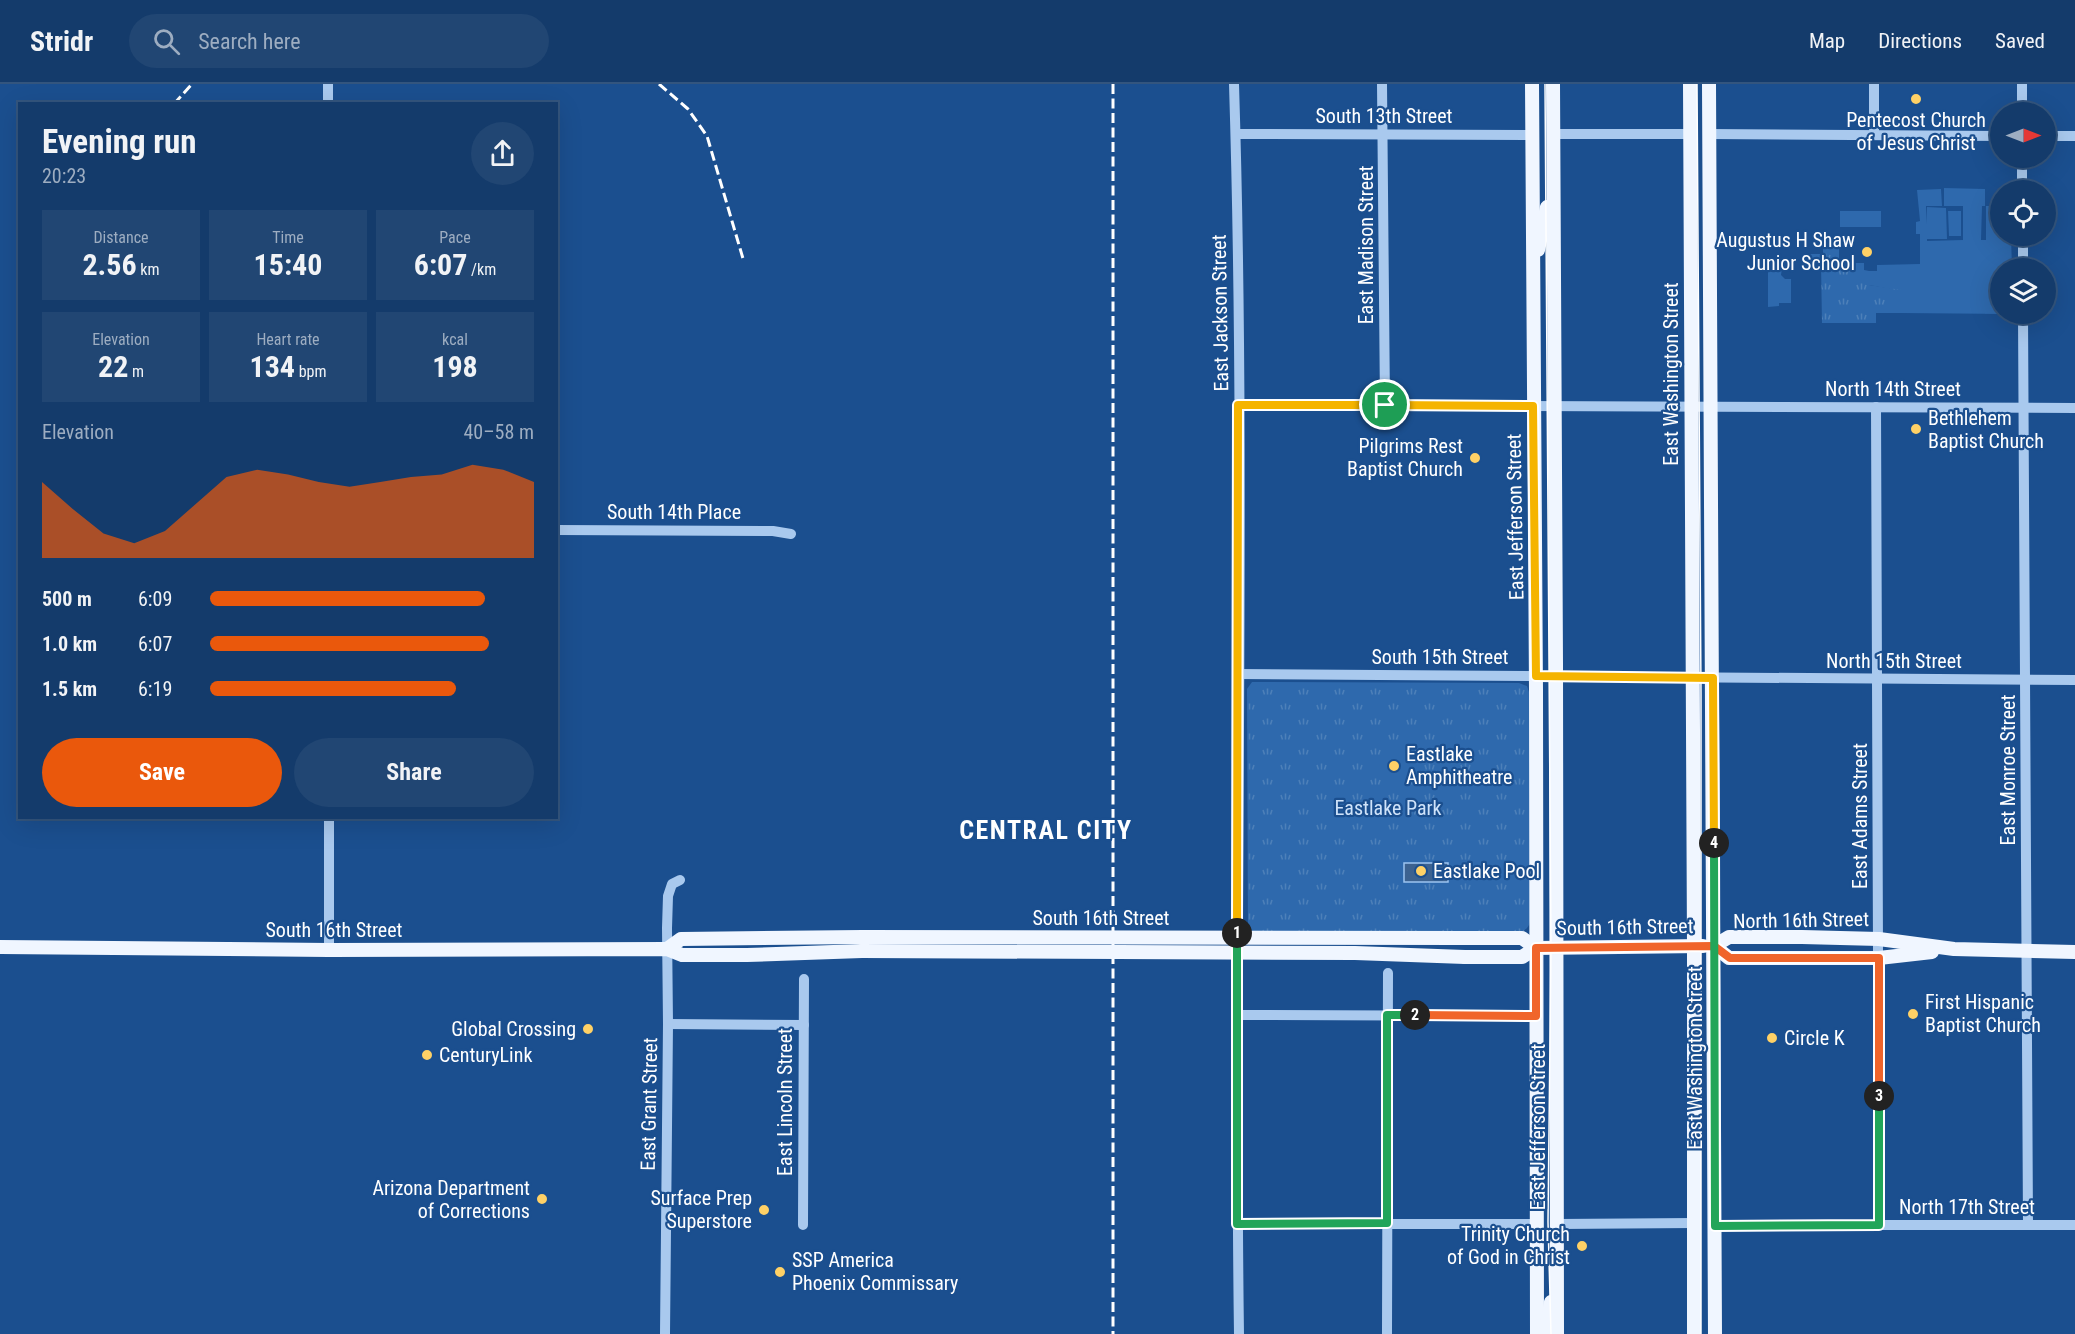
<!DOCTYPE html>
<html lang="en">
<head>
<meta charset="utf-8">
<style>
  :root { --surface:#143b6b; --page:#214673; --text:#f1f3f6; --muted:#9dadc1; --line:#33557e; --accent:#ea580c }
  body { margin:0; font-family:"Roboto Condensed",sans-serif; background:var(--page); color:var(--text); height:100vh; display:flex; flex-direction:column; font-size:22px; white-space:nowrap }
  * { box-sizing:border-box; margin:0 }
  p { font-size:20px; color:var(--muted) }
  .icon { flex:none; width:33px; height:33px; fill:none; stroke:currentColor; stroke-width:2; stroke-linecap:round; stroke-linejoin:round }
  .map { position:relative; flex:1; overflow:hidden }
  .details { position:absolute; left:18px; top:18px; width:540px; height:717px; display:flex; flex-direction:column; background:var(--surface); border-radius:0px; box-shadow:0 6px 24px #0002,0 0 0 2px var(--line) }
  .details>* { flex:none }
  .needle { width:39px; rotate:90deg }
  .controls { position:absolute; left:1990px; top:18px; display:grid; gap:12px }
  .controls a { display:grid; place-items:center; width:66px; height:66px; border-radius:50%; background:var(--surface); box-shadow:0 6px 24px #0002,0 0 0 2px var(--line); font-size:30px }
  .pin { position:absolute; display:grid; place-items:center; width:51px; height:51px; color:#fff; margin:-26px; border:3px solid #fff; border-radius:50%; box-shadow:0 2px 6px #0007 }
  .km { position:absolute; width:30px; height:30px; margin:-15px; border-radius:50%; background:#222; color:#fff; font-size:16px; line-height:30px; text-align:center }
  .round { display:grid; place-items:center; flex:none; width:63px; height:63px; border-radius:32px; background:var(--page) }
  .head { display:flex; align-items:center; justify-content:space-between; height:102px; padding:0 24px }
  h1 { font-size:33px; font-weight:700; line-height:45px }
  .figures { display:grid; grid-template-columns:repeat(3,1fr); gap:9px; height:102px; padding:6px 24px }
  .figures div { display:grid; align-content:center; border-radius:0px; background:var(--page); text-align:center }
  .figures b { font-size:30px; font-weight:700 }
  .figures small { font-size:16px; font-weight:400 }
  .figures p { font-size:16px }
  .chart { height:168px; padding:12px 24px }
  .chart p { display:flex; justify-content:space-between }
  .chart svg { width:100%; height:108px; margin-top:6px; fill:var(--accent); opacity:.7 }
  .button { display:flex; gap:12px; margin-top:auto; padding:12px 24px }
  .button a { flex:1; height:69px; border-radius:36px; background:var(--accent); color:#fff; font-size:24px; font-weight:700; line-height:69px; text-align:center }
  .button a+a { background:var(--page); color:var(--text) }
  ul { padding:0 24px; list-style:none; font-size:20px }
  li { display:grid; grid-template-columns:96px 72px 1fr; align-items:center; height:45px }
  li i { height:15px; border-radius:8px; background:var(--accent) }
  header { display:flex; align-items:center; gap:36px; box-sizing:border-box; height:84px; padding:0 30px; background:var(--surface); border-bottom:2px solid var(--line) }
  header strong { font-size:28px }
  nav { display:flex; gap:33px; margin-inline-start:auto; font-size:21px }
  .search { width:420px; height:54px; background:var(--page); display:flex; align-items:center; gap:15px; box-sizing:border-box; padding:0 21px; border-radius:33px; color:var(--muted); font-size:22px }
  .map>svg:first-child { display:block }
  .grass { fill:#2e69ad }
  .park { fill:url(#park-tufts) }
  .water { fill:#3c6290; stroke:#9cc4f0; stroke-width:1.5 }
  .lines { fill:none; stroke-linecap:round; stroke-linejoin:round }
  .minor { stroke:#a9c9ee; stroke-width:10 }
  .major { stroke:#f0f6ff; stroke-width:14 }
  .tram { stroke:#fff; stroke-width:1.5 }
  .rail { stroke:#fff; stroke-width:3; stroke-dasharray:10 4.5; stroke-linecap:butt }
  .major-bridge { stroke:#f0f6ff; stroke-width:14 }
  .split-1-casing { stroke:#fff; stroke-width:12 }
  .split-2-casing { stroke:#fff; stroke-width:12 }
  .split-3-casing { stroke:#fff; stroke-width:12 }
  .split-4-casing { stroke:#fff; stroke-width:12 }
  .split-5-casing { stroke:#fff; stroke-width:12 }
  .split-1 { stroke:#f5b400; stroke-width:8 }
  .split-2 { stroke:#22a559; stroke-width:8 }
  .split-3 { stroke:#f0652b; stroke-width:8 }
  .split-4 { stroke:#22a559; stroke-width:8 }
  .split-5 { stroke:#f5b400; stroke-width:8 }
  .poi-dot { fill:#ffd166; stroke:#1b4f8f; stroke-width:2 }
  .labels { text-anchor:middle; stroke-width:4.5; stroke-linejoin:round; paint-order:stroke }
  .street-label { font-size:20px; fill:#fff; stroke:#1b4f8f }
  .poi-label { font-size:20px; fill:#fff; stroke:#1b4f8f; text-anchor:start }
  .park-label { font-size:20px; fill:#cfe3fa; stroke:#1b4f8f }
  .district-label { font-size:26px; font-weight:bold; letter-spacing:1.5px; fill:#fff; stroke:#1b4f8f }
</style>
</head>
<body>
<header>
<strong>Stridr</strong>
<div class="search"><svg class="icon" aria-label="search" viewBox="0 0 24 24"><circle cx="10" cy="10" r="6"/><path d="M15 15l6 6"/></svg>Search here</div>
<nav><a>Map</a><a>Directions</a><a>Saved</a></nav>
</header>
<div class="map">
<svg width="2075" height="1250" viewBox="0 0 2075 1250">
  <defs>
    <pattern id="park-tufts" width="24" height="20" patternUnits="userSpaceOnUse" patternTransform="scale(1.5)"><rect width="24" height="20" fill="#2e69ad"/><path d="M3 7l-1-3M5 7V3M7 7l1-3M15 17l-1-3M17 17v-4M19 17l1-3" fill="none" stroke="#4d80b9"/></pattern>
  </defs>
  <rect width="100%" height="100%" fill="#1b4f8f"/>
  <!-- grass -->
  <g class="grass">
    <path d="M 1944,104 L 1985,105 L 1985,122 L 1982,122 L 1981,156 L 1986,156 L 1986,122 L 2001,122 L 2001,152 L 2006,152 L 2006,155 L 2007,152 L 2011,152 L 2012,184 L 2001,184 L 2001,230 L 2012,230 L 1901,229 L 1901,207 L 1869,201 L 1869,187 L 1877,187 L 1877,181 L 1920,180 L 1920,150 L 1916,150 L 1916,138 L 1920,137 L 1917,106 L 1941,105 L 1942,122 L 1926,122 L 1927,140 L 1927,123 L 1946,124 L 1947,155 L 1927,155 L 1927,157 L 1963,156 L 1963,122 L 1944,122 Z"/>
    <rect x="1840" y="127" width="41" height="16"/>
    <path d="M 1948,127 L 1961,127 L 1961,152 L 1949,152 Z"/>
    <path d="M 1768,177 L 1783,177 L 1781,191 L 1785,195 L 1791,195 L 1791,219 L 1779,219 L 1779,222 L 1768,223 Z"/>
  </g>
  <!-- park -->
  <g class="park">
    <path d="M 1839,159 L 1839,175 L 1843,175 L 1843,179 L 1864,179 L 1864,186 L 1869,187 L 1869,201 L 1901,206 L 1901,229 L 1876,229 L 1876,239 L 1822,239 L 1821,179 L 1810,178 L 1810,170 L 1823,170 L 1823,160 Z"/>
    <path d="M 1252,598 L 1519,599 L 1527,602 L 1529,608 L 1530,835 C 1530,842 1527,845 1520,849 L 1248,847 L 1247,605 Z"/>
  </g>
  <!-- water -->
  <rect class="water" x="1404" y="779" width="44" height="19"/>
  <g class="lines">
    <!-- minor -->
    <g class="minor">
      <path d="M 328,0 L 328,20"/>
      <path d="M 1234,0 C 1247,416 1233,833 1239,1250"/>
      <path d="M 1382,0 L 1385,321"/>
      <path d="M 1874,0 L 1874,51"/>
      <path d="M 2022,0 L 2022,28"/>
      <path d="M 1236,50 L 1533,51"/>
      <path d="M 1553,50 L 1689,50"/>
      <path d="M 1709,50 L 2001,52"/>
      <path d="M 2046,52 L 2075,52"/>
      <path d="M 2022,74 L 2022,106"/>
      <path d="M 2023,152 L 2023,184"/>
      <path d="M 2023,230 L 2028,1141"/>
      <path d="M 1238,321 L 2075,324"/>
      <path d="M 1876,323 L 1879,1141"/>
      <path d="M 556,446 L 773,447 L 791,450"/>
      <path d="M 1238,590 L 2075,596"/>
      <path d="M 329,866 L 329,734"/>
      <path d="M 1237,931 L 1536,932"/>
      <path d="M 668,940 L 804,941"/>
      <path d="M 1237,1140 L 1537,1140"/>
      <path d="M 1558,1140 L 1694,1139"/>
      <path d="M 803,1141 L 804,895"/>
      <path d="M 1715,1141 L 2075,1141"/>
      <path d="M 665,1250 L 668,940 L 667,844 L 668,812 L 672,800 L 680,796"/>
      <path d="M 1387,1250 L 1388,889"/>
    </g>
    <!-- major -->
    <g class="major">
      <path d="M 1532,0 L 1536,605 L 1537,1250"/>
      <path d="M 1553,0 L 1556,579 L 1557,1250"/>
      <path d="M 1690,0 L 1694,862 L 1694,1250"/>
      <path d="M 1709,0 L 1715,1250"/>
      <path d="M 1538,166 L 1547,123"/>
      <path d="M 1467,854 L 1522,854 L 1536,864"/>
      <path d="M 1714,862 L 1729,853 L 1802,853 L 1879,855 L 1954,865 L 2075,868"/>
      <path d="M 1714,862 L 1729,874 L 1879,874 L 1932,868"/>
      <path d="M 0,863 L 329,866 L 667,865 L 682,871 L 747,871 L 862,867"/>
      <path d="M 667,865 L 681,855 L 863,853"/>
      <path d="M 1465,873 L 1522,873 L 1536,864 L 1703,862"/>
      <path d="M 1545,1250 L 1551,1218"/>
    </g>
    <!-- tram -->
    <g class="tram">
      <path d="M 1545,0 L 1551,864 L 1548,1138 L 1551,1250"/>
      <path d="M 1697,0 L 1701,609 L 1701,1250"/>
    </g>
    <!-- rail -->
    <g class="rail">
      <path d="M 659,0 L 688,25 L 707,52 L 744,178"/>
      <path d="M 1113,0 L 1113,1250"/>
      <path d="M 174,20 L 192,0"/>
    </g>
    <!-- major-bridge -->
    <g class="major-bridge">
      <path d="M 863,853 L 1467,854"/>
      <path d="M 862,867 L 1355,869 L 1465,873"/>
    </g>
  </g>
  <g class="lines">
    <!-- split-1 casing -->
    <g class="split-1-casing">
      <path id="split-1" d="M 1237,849 L 1238,321 L 1385,321"/>
    </g>
    <!-- split-2 casing -->
    <g class="split-2-casing">
      <path id="split-2" d="M 1237,849 L 1237,1140 L 1387,1139 L 1387,931 L 1415,931"/>
    </g>
    <!-- split-3 casing -->
    <g class="split-3-casing">
      <path id="split-3" d="M 1415,931 L 1536,932 L 1536,864 L 1714,862 L 1730,874 L 1879,874 L 1879,1012"/>
    </g>
    <!-- split-4 casing -->
    <g class="split-4-casing">
      <path id="split-4" d="M 1714,759 L 1715,1142 L 1879,1141 L 1879,1012"/>
    </g>
    <!-- split-5 casing -->
    <g class="split-5-casing">
      <path id="split-5" d="M 1385,321 L 1533,322 L 1536,592 L 1713,594 L 1714,759"/>
    </g>
    <!-- split-1 -->
    <use href="#split-1" class="split-1"/>
    <!-- split-2 -->
    <use href="#split-2" class="split-2"/>
    <!-- split-3 -->
    <use href="#split-3" class="split-3"/>
    <!-- split-4 -->
    <use href="#split-4" class="split-4"/>
    <!-- split-5 -->
    <use href="#split-5" class="split-5"/>
  </g>
  <!-- markers -->
  <g class="poi-dot">
    <circle cx="1916" cy="15" r="6"/>
    <circle cx="1867" cy="168" r="6"/>
    <circle cx="1916" cy="345" r="6"/>
    <circle cx="1475" cy="374" r="6"/>
    <circle cx="1394" cy="682" r="6"/>
    <circle cx="1421" cy="787" r="6"/>
    <circle cx="1913" cy="930" r="6"/>
    <circle cx="588" cy="945" r="6"/>
    <circle cx="1772" cy="954" r="6"/>
    <circle cx="427" cy="971" r="6"/>
    <circle cx="542" cy="1115" r="6"/>
    <circle cx="764" cy="1126" r="6"/>
    <circle cx="1582" cy="1162" r="6"/>
    <circle cx="780" cy="1188" r="6"/>
  </g>
  <g class="labels">
    <!-- street labels -->
    <g class="street-label">
      <text x="1384" y="39">South 13th Street</text>
      <text transform="translate(1366 161) rotate(-90)" y="7">East Madison Street</text>
      <text transform="translate(1220 229) rotate(-91)" y="7">East Jackson Street</text>
      <text transform="translate(1671 290) rotate(-90)" y="7">East Washington Street</text>
      <text x="1893" y="312">North 14th Street</text>
      <text x="674" y="435">South 14th Place</text>
      <text transform="translate(1515 433) rotate(-91)" y="7">East Jefferson Street</text>
      <text x="1440" y="580">South 15th Street</text>
      <text x="1894" y="584">North 15th Street</text>
      <text transform="translate(2008 686) rotate(-90)" y="7">East Monroe Street</text>
      <text transform="translate(1860 732) rotate(-90)" y="7">East Adams Street</text>
      <text x="1101" y="841">South 16th Street</text>
      <text transform="translate(1801 836) rotate(-1)" y="7">North 16th Street</text>
      <text transform="translate(1625 843) rotate(-1)" y="7">South 16th Street</text>
      <text x="334" y="853">South 16th Street</text>
      <text transform="translate(1695 974) rotate(-90)" y="7">East Washington Street</text>
      <text transform="translate(785 1018) rotate(-90)" y="7">East Lincoln Street</text>
      <text transform="translate(649 1020) rotate(-89)" y="7">East Grant Street</text>
      <text transform="translate(1538 1043) rotate(-90)" y="7">East Jefferson Street</text>
      <text x="1967" y="1130">North 17th Street</text>
    </g>
    <!-- poi labels -->
    <g class="poi-label">
      <text x="1916" y="43" text-anchor="middle">Pentecost Church<tspan x="1916" dy="23">of Jesus Christ</tspan></text>
      <text x="1855" y="163" text-anchor="end">Augustus H Shaw<tspan x="1855" dy="23">Junior School</tspan></text>
      <text x="1928" y="341">Bethlehem<tspan x="1928" dy="23">Baptist Church</tspan></text>
      <text x="1463" y="369" text-anchor="end">Pilgrims Rest<tspan x="1463" dy="23">Baptist Church</tspan></text>
      <text x="1406" y="677">Eastlake<tspan x="1406" dy="23">Amphitheatre</tspan></text>
      <text x="1433" y="794">Eastlake Pool</text>
      <text x="1925" y="925">First Hispanic<tspan x="1925" dy="23">Baptist Church</tspan></text>
      <text x="576" y="952" text-anchor="end">Global Crossing</text>
      <text x="1784" y="961">Circle K</text>
      <text x="439" y="978">CenturyLink</text>
      <text x="530" y="1111" text-anchor="end">Arizona Department<tspan x="530" dy="23">of Corrections</tspan></text>
      <text x="752" y="1121" text-anchor="end">Surface Prep<tspan x="752" dy="23">Superstore</tspan></text>
      <text x="1570" y="1157" text-anchor="end">Trinity Church<tspan x="1570" dy="23">of God in Christ</tspan></text>
      <text x="792" y="1183">SSP America<tspan x="792" dy="23">Phoenix Commissary</tspan></text>
    </g>
    <!-- park labels -->
    <g class="park-label">
      <text x="1388" y="731">Eastlake Park</text>
    </g>
    <!-- district labels -->
    <g class="district-label">
      <text x="1046" y="755">CENTRAL CITY</text>
    </g>
  </g>
</svg>
<div class="controls">
<a><svg class="needle" viewBox="-14 -14 28 28"><path d="M0-13l5 13h-10z" fill="#e53935"/><path d="M0 13l5-13h-10z" fill="#9dadc1"/></svg></a>
<a><svg class="icon" aria-label="locate" viewBox="0 0 24 24"><circle cx="12" cy="12" r="6"/><path d="M12 2v4M12 18v4M2 12h4M18 12h4"/></svg></a>
<a><svg class="icon" aria-label="layers" viewBox="0 0 24 24"><path d="M12 4l9 5-9 5-9-5zM3 14l9 5 9-5"/></svg></a>
</div>
<div class="pin" style="left:1385px;top:321px;background:#1e9e55"><svg class="icon" aria-label="arrive" viewBox="0 0 24 24"><path d="M6 21V4h12l-3 4 3 4H6"/></svg></div>
<b class="km" style="left:1237px;top:849px">1</b>
<b class="km" style="left:1415px;top:931px">2</b>
<b class="km" style="left:1879px;top:1012px">3</b>
<b class="km" style="left:1714px;top:759px">4</b>
<section class="details">
<div class="head"><div><h1>Evening run</h1><p>20:23</p></div><a class="round"><svg class="icon" aria-label="share" viewBox="0 0 24 24"><path d="M12 15V3M7 8l5-5 5 5M5 13v7h14v-7"/></svg></a></div>
<div class="figures">
<div><p>Distance</p><b>2.56<small> km</small></b></div>
<div><p>Time</p><b>15:40</b></div>
<div><p>Pace</p><b>6:07<small> /km</small></b></div>
</div>
<div class="figures">
<div><p>Elevation</p><b>22<small> m</small></b></div>
<div><p>Heart rate</p><b>134<small> bpm</small></b></div>
<div><p>kcal</p><b>198</b></div>
</div>
<div class="chart"><p><span>Elevation</span>40–58 m</p>
<svg viewBox="0 0 160 44" preserveAspectRatio="none"><path d="M0 44V13L10 24L20 34L30 38L40 33L50 22L60 11L70 8L80 10L90 13L100 15L110 13L120 11L130 10L140 6L150 8L160 13V44z"/></svg>
</div>
<ul>
<li><b>500 m</b>6:09<i style="width:85%"></i></li>
<li><b>1.0 km</b>6:07<i style="width:86%"></i></li>
<li><b>1.5 km</b>6:19<i style="width:76%"></i></li>
</ul>
<div class="button"><a>Save</a><a>Share</a></div>
</section>
</div>
</body>
</html>
